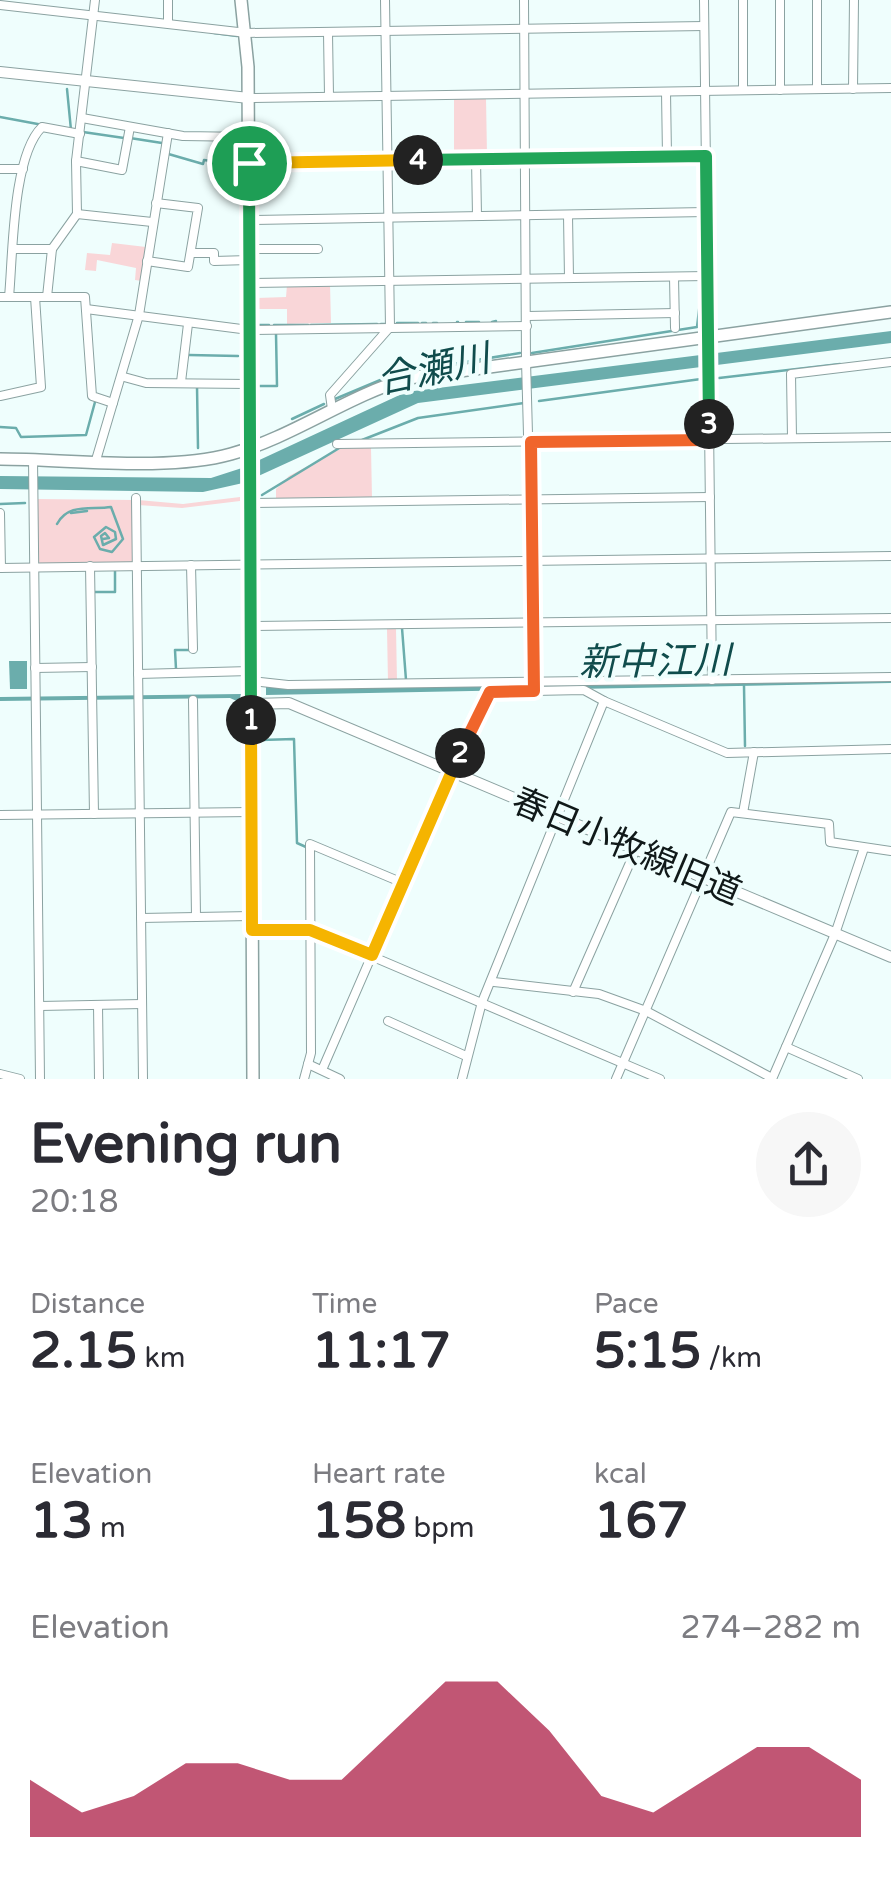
<!DOCTYPE html>
<html lang="en">
<head>
<meta charset="utf-8">
<style>
  :root { --surface:#fff; --page:#f7f7f7; --text:#2b2b33; --muted:#7c7c81; --accent:#a70f3a }
  body { margin:0; font-family:"Varela Round","Noto Sans JP",sans-serif; background:var(--page); color:var(--text); height:100vh; display:flex; flex-direction:column; font-size:38px; white-space:nowrap }
  * { box-sizing:border-box; margin:0 }
  p { font-size:32px; color:var(--muted) }
  .icon { flex:none; width:55px; height:55px; fill:none; stroke:currentColor; stroke-width:2; stroke-linecap:round; stroke-linejoin:round }
  .map { position:relative; height:1079px; overflow:hidden }
  .panel { display:flex; flex-direction:column; background:var(--surface); flex:1 }
  .panel>* { flex:none }
  .pin { position:absolute; display:grid; place-items:center; width:85px; height:85px; color:#fff; margin:-42px; border:5px solid #fff; border-radius:50%; box-shadow:0 2px 10px #0007 }
  .km { position:absolute; width:50px; height:50px; margin:-25px; border-radius:50%; background:#222; color:#fff; font-size:28px; line-height:50px; text-align:center }
  .round { display:grid; place-items:center; flex:none; width:105px; height:105px; border-radius:52px; background:var(--page) }
  .headline { display:flex; align-items:center; justify-content:space-between; height:170px; padding:0 30px }
  h1 { font-size:55px; font-weight:800; line-height:75px }
  .metrics { display:grid; grid-template-columns:repeat(3,1fr); gap:15px; height:170px; padding:10px 30px }
  .metrics div { display:grid; align-content:center }
  .metrics b { font-size:50px; font-weight:800 }
  .metrics small { font-size:28px; font-weight:400 }
  .metrics p { font-size:28px }
  .chart { height:280px; padding:20px 30px }
  .chart p { display:flex; justify-content:space-between }
  .chart svg { width:100%; height:180px; margin-top:10px; fill:var(--accent); opacity:.7 }
  .map>svg:first-child { display:block }
  .green { fill:#f9d6d8 }
  .water { fill:#6badac }
  .lines { fill:none; stroke-linecap:round; stroke-linejoin:round }
  .stream { stroke:#6badac; stroke-width:2.5 }
  .minor-casing { stroke:#8ba2a1; stroke-width:10 }
  .tertiary-casing { stroke:#8ba2a1; stroke-width:12 }
  .secondary-casing { stroke:#8ba2a1; stroke-width:14 }
  .minor { stroke:#fff; stroke-width:8 }
  .tertiary { stroke:#fff; stroke-width:10 }
  .secondary { stroke:#fff; stroke-width:11 }
  .split-1-casing { stroke:#fff; stroke-width:20 }
  .split-2-casing { stroke:#fff; stroke-width:20 }
  .split-3-casing { stroke:#fff; stroke-width:20 }
  .split-4-casing { stroke:#fff; stroke-width:20 }
  .split-5-casing { stroke:#fff; stroke-width:20 }
  .split-1 { stroke:#22a559; stroke-width:12 }
  .split-2 { stroke:#f5b400; stroke-width:12 }
  .split-3 { stroke:#f0652b; stroke-width:12 }
  .split-4 { stroke:#22a559; stroke-width:12 }
  .split-5 { stroke:#f5b400; stroke-width:12 }
  .labels { text-anchor:middle; stroke-width:8; stroke-linejoin:round; paint-order:stroke }
  .street-label { font-size:35px; fill:#101919; stroke:#effefd }
  .water-label { font-size:38px; font-style:italic; fill:#104c4c; stroke:#effefd }
</style>
</head>
<body>
<div class="map">
<svg width="891" height="1079" viewBox="0 0 891 1079">
  <rect width="100%" height="100%" fill="#effefd"/>
  <!-- green -->
  <g class="green">
    <path d="M 486,98 L 487,155 L 454,155 L 454,99 Z"/>
    <path d="M 112,243 L 146,247 L 142,281 L 135,280 L 136,268 L 97,260 L 96,271 L 85,270 L 87,253 L 110,255 Z"/>
    <path d="M 330,284 L 331,323 L 287,324 L 287,309 L 258,309 L 257,298 L 286,297 L 287,285 Z"/>
    <path d="M 342,448 L 371,448 L 372,498 L 276,500 L 276,489 L 289,476 Z"/>
    <path d="M 240,497 L 240,501 L 182,508 L 138,505 L 138,500 L 183,504 Z"/>
    <path d="M 36,499 L 135,500 L 136,559 L 131,563 L 41,564 L 36,560 Z"/>
    <path d="M 396,628 L 397,682 L 388,682 L 387,629 Z"/>
  </g>
  <!-- water -->
  <g class="water">
    <path d="M 891,331 L 891,343 L 418,403 L 243,483 L 203,492 L 0,489 L 0,476 L 211,478 L 242,468 L 406,392 Z"/>
    <path d="M 9,661 L 27,661 L 27,689 L 10,689 Z"/>
    <path d="M 891,679 L 891,683 L 266,695 L 266,687 L 270,687 Z"/>
    <path d="M 241,694 L 239,702 L 230,698 L 0,701 L 0,697 Z"/>
  </g>
  <g class="lines">
    <!-- stream -->
    <g class="stream">
      <path d="M 214,33 L 237,36"/>
      <path d="M 67,89 L 71,130"/>
      <path d="M 0,117 L 43,125"/>
      <path d="M 83,132 L 124,138"/>
      <path d="M 130,138 L 162,143"/>
      <path d="M 165,153 L 203,164 L 204,160 L 239,165"/>
      <path d="M 567,154 L 569,154"/>
      <path d="M 581,154 L 599,154"/>
      <path d="M 534,155 L 547,155"/>
      <path d="M 404,156 L 406,156"/>
      <path d="M 410,156 L 417,156"/>
      <path d="M 423,156 L 433,156"/>
      <path d="M 450,156 L 454,156"/>
      <path d="M 457,156 L 488,155"/>
      <path d="M 341,157 L 349,157"/>
      <path d="M 363,157 L 382,157"/>
      <path d="M 280,158 L 294,158"/>
      <path d="M 299,158 L 301,158"/>
      <path d="M 308,158 L 313,158"/>
      <path d="M 334,158 L 339,157"/>
      <path d="M 257,159 L 274,158"/>
      <path d="M 700,273 L 702,256"/>
      <path d="M 702,291 L 703,283"/>
      <path d="M 701,297 L 701,294"/>
      <path d="M 457,322 L 458,322"/>
      <path d="M 466,322 L 479,322"/>
      <path d="M 492,322 L 496,321"/>
      <path d="M 397,323 L 418,323"/>
      <path d="M 422,323 L 426,323"/>
      <path d="M 433,323 L 437,323"/>
      <path d="M 381,324 L 385,324"/>
      <path d="M 258,325 L 269,325"/>
      <path d="M 274,325 L 308,325"/>
      <path d="M 311,325 L 377,324"/>
      <path d="M 532,353 L 697,327 L 700,302"/>
      <path d="M 189,355 L 238,356"/>
      <path d="M 719,378 L 840,364"/>
      <path d="M 197,386 L 198,448"/>
      <path d="M 259,386 L 277,386 L 276,334"/>
      <path d="M 335,399 L 397,373 L 520,353"/>
      <path d="M 539,401 L 701,379"/>
      <path d="M 292,419 L 324,404"/>
      <path d="M 0,427 L 16,428 L 21,437 L 86,435 L 95,402"/>
      <path d="M 362,440 L 418,418 L 524,403"/>
      <path d="M 262,495 L 341,447"/>
      <path d="M 0,504 L 25,503"/>
      <path d="M 71,513 L 87,511"/>
      <path d="M 57,524 C 68,503 91,510 111,507 L 123,539 L 112,552 L 100,549 L 94,537 L 106,527 L 115,532 L 116,539 L 103,545 L 101,536 L 105,533 L 109,538 L 103,539"/>
      <path d="M 95,592 L 115,592 L 115,570"/>
      <path d="M 402,628 L 406,680"/>
      <path d="M 176,669 L 175,650 L 190,650"/>
      <path d="M 744,686 L 745,746"/>
      <path d="M 261,740 L 294,739 L 297,843 L 306,847"/>
    </g>
    <!-- minor casing -->
    <g class="minor-casing">
      <g id="minor">
        <path d="M 168,0 L 168,23"/>
        <path d="M 524,0 L 526,361 L 535,691"/>
        <path d="M 704,0 L 712,680"/>
        <path d="M 0,5 L 247,33 L 704,26"/>
        <path d="M 328,33 L 329,96"/>
        <path d="M 817,89 L 817,0"/>
        <path d="M 853,89 L 854,0"/>
        <path d="M 743,90 L 743,0"/>
        <path d="M 780,90 L 780,0"/>
        <path d="M 666,92 L 667,156"/>
        <path d="M 249,98 L 891,88"/>
        <path d="M 82,118 L 183,136 L 249,137"/>
        <path d="M 476,159 L 477,216"/>
        <path d="M 76,161 L 122,170 L 130,127"/>
        <path d="M 249,163 L 706,156"/>
        <path d="M 0,169 L 23,169"/>
        <path d="M 77,214 L 152,222"/>
        <path d="M 568,215 L 569,278"/>
        <path d="M 249,220 L 706,212"/>
        <path d="M 14,249 L 52,249"/>
        <path d="M 249,249 L 318,249"/>
        <path d="M 192,253 L 214,253 L 214,261 L 249,260"/>
        <path d="M 147,261 L 188,267 L 198,208 L 156,203"/>
        <path d="M 674,277 L 675,328"/>
        <path d="M 249,283 L 707,276"/>
        <path d="M 0,297 L 85,297 L 92,396 L 113,403"/>
        <path d="M 9,297 C 13,256 12,156 42,127 L 80,134"/>
        <path d="M 47,297 L 52,249 L 77,214 L 76,161 L 95,0"/>
        <path d="M 86,309 L 249,330 L 527,326"/>
        <path d="M 528,316 L 675,313"/>
        <path d="M 124,377 L 146,383 L 249,384"/>
        <path d="M 181,382 L 188,324"/>
        <path d="M 0,396 L 41,387 L 35,297"/>
        <path d="M 332,409 L 330,395 L 390,327 L 385,0"/>
        <path d="M 792,438 L 791,374 L 891,362"/>
        <path d="M 337,444 L 891,437"/>
        <path d="M 33,459 L 40,1079"/>
        <path d="M 96,460 L 139,315 L 168,133"/>
        <path d="M 136,498 L 143,1079"/>
        <path d="M 251,503 L 710,497"/>
        <path d="M 0,513 L 1,568"/>
        <path d="M 191,565 L 193,649"/>
        <path d="M 90,566 L 94,814"/>
        <path d="M 0,568 L 891,556"/>
        <path d="M 251,626 L 891,618"/>
        <path d="M 35,668 L 92,667"/>
        <path d="M 138,674 L 250,671"/>
        <path d="M 251,681 L 288,685 L 891,677"/>
        <path d="M 193,700 L 196,917"/>
        <path d="M 743,813 L 754,752"/>
        <path d="M 0,815 L 251,812"/>
        <path d="M 141,918 L 251,916"/>
        <path d="M 252,931 L 310,930 L 660,1079"/>
        <path d="M 494,982 L 599,994 L 646,1011 L 772,1078"/>
        <path d="M 573,992 L 636,849"/>
        <path d="M 98,1005 L 99,1079"/>
        <path d="M 40,1006 L 142,1004"/>
        <path d="M 388,1021 L 466,1056"/>
        <path d="M 786,1047 L 858,1079"/>
        <path d="M 308,1064 L 340,1079"/>
        <path d="M 322,1070 L 484,697 L 490,692 L 584,690 L 604,701"/>
        <path d="M 0,1074 L 20,1079"/>
        <path d="M 304,1079 L 311,1053 L 310,844 L 403,883"/>
        <path d="M 462,1079 L 482,1002 L 604,701 L 727,753 L 891,749"/>
        <path d="M 616,1079 L 731,812 L 829,824 L 830,842 L 891,851"/>
        <path d="M 772,1079 L 835,934 L 864,848"/>
      </g>
    </g>
    <!-- tertiary casing -->
    <g class="tertiary-casing">
      <g id="tertiary">
        <path d="M 0,72 L 249,98"/>
        <path d="M 250,704 L 289,703 L 891,957"/>
      </g>
    </g>
    <!-- secondary casing -->
    <g class="secondary-casing">
      <g id="secondary">
        <path d="M 241,0 L 248,67 L 253,1079"/>
        <path d="M 0,459 C 70,459 166,472 231,454 C 293,437 347,396 409,378 L 891,312"/>
      </g>
    </g>
    <!-- minor -->
    <use href="#minor" class="minor"/>
    <!-- tertiary -->
    <use href="#tertiary" class="tertiary"/>
    <!-- secondary -->
    <use href="#secondary" class="secondary"/>
  </g>
  <g class="lines">
    <!-- split-1 casing -->
    <g class="split-1-casing">
      <path id="split-1" d="M 249,163 L 251,720"/>
    </g>
    <!-- split-2 casing -->
    <g class="split-2-casing">
      <path id="split-2" d="M 251,720 L 252,930 L 310,930 L 372,955 L 460,753"/>
    </g>
    <!-- split-3 casing -->
    <g class="split-3-casing">
      <path id="split-3" d="M 460,753 L 490,692 L 534,691 L 531,442 L 709,440 L 709,424"/>
    </g>
    <!-- split-4 casing -->
    <g class="split-4-casing">
      <path id="split-4" d="M 418,160 L 706,156 L 709,424"/>
    </g>
    <!-- split-5 casing -->
    <g class="split-5-casing">
      <path id="split-5" d="M 249,163 L 418,160"/>
    </g>
    <!-- split-1 -->
    <use href="#split-1" class="split-1"/>
    <!-- split-2 -->
    <use href="#split-2" class="split-2"/>
    <!-- split-3 -->
    <use href="#split-3" class="split-3"/>
    <!-- split-4 -->
    <use href="#split-4" class="split-4"/>
    <!-- split-5 -->
    <use href="#split-5" class="split-5"/>
  </g>
  <g class="labels">
    <!-- street labels -->
    <g class="street-label">
      <text transform="translate(627 846) rotate(23)" y="12">春日小牧線旧道</text>
    </g>
    <!-- water labels -->
    <g class="water-label">
      <text transform="translate(433 369) rotate(-12)" y="13">合瀬川</text>
      <text transform="translate(655 661) rotate(-1)" y="13">新中江川</text>
    </g>
  </g>
</svg>
<div class="pin" style="left:249px;top:163px;background:#1e9e55"><svg class="icon" aria-label="arrive" viewBox="0 0 24 24"><path d="M6 21V4h12l-3 4 3 4H6"/></svg></div>
<b class="km" style="left:251px;top:720px">1</b>
<b class="km" style="left:460px;top:753px">2</b>
<b class="km" style="left:709px;top:424px">3</b>
<b class="km" style="left:418px;top:160px">4</b>
</div>
<section class="panel">
<div class="headline"><div><h1>Evening run</h1><p>20:18</p></div><a class="round"><svg class="icon" aria-label="share" viewBox="0 0 24 24"><path d="M12 15V3M7 8l5-5 5 5M5 13v7h14v-7"/></svg></a></div>
<div class="metrics">
<div><p>Distance</p><b>2.15<small> km</small></b></div>
<div><p>Time</p><b>11:17</b></div>
<div><p>Pace</p><b>5:15<small> /km</small></b></div>
</div>
<div class="metrics">
<div><p>Elevation</p><b>13<small> m</small></b></div>
<div><p>Heart rate</p><b>158<small> bpm</small></b></div>
<div><p>kcal</p><b>167</b></div>
</div>
<div class="chart"><p><span>Elevation</span>274–282 m</p>
<svg viewBox="0 0 160 44" preserveAspectRatio="none"><path d="M0 44V30L10 38L20 34L30 26L40 26L50 30L60 30L70 18L80 6L90 6L100 18L110 34L120 38L130 30L140 22L150 22L160 30V44z"/></svg>
</div>
</section>
</body>
</html>
